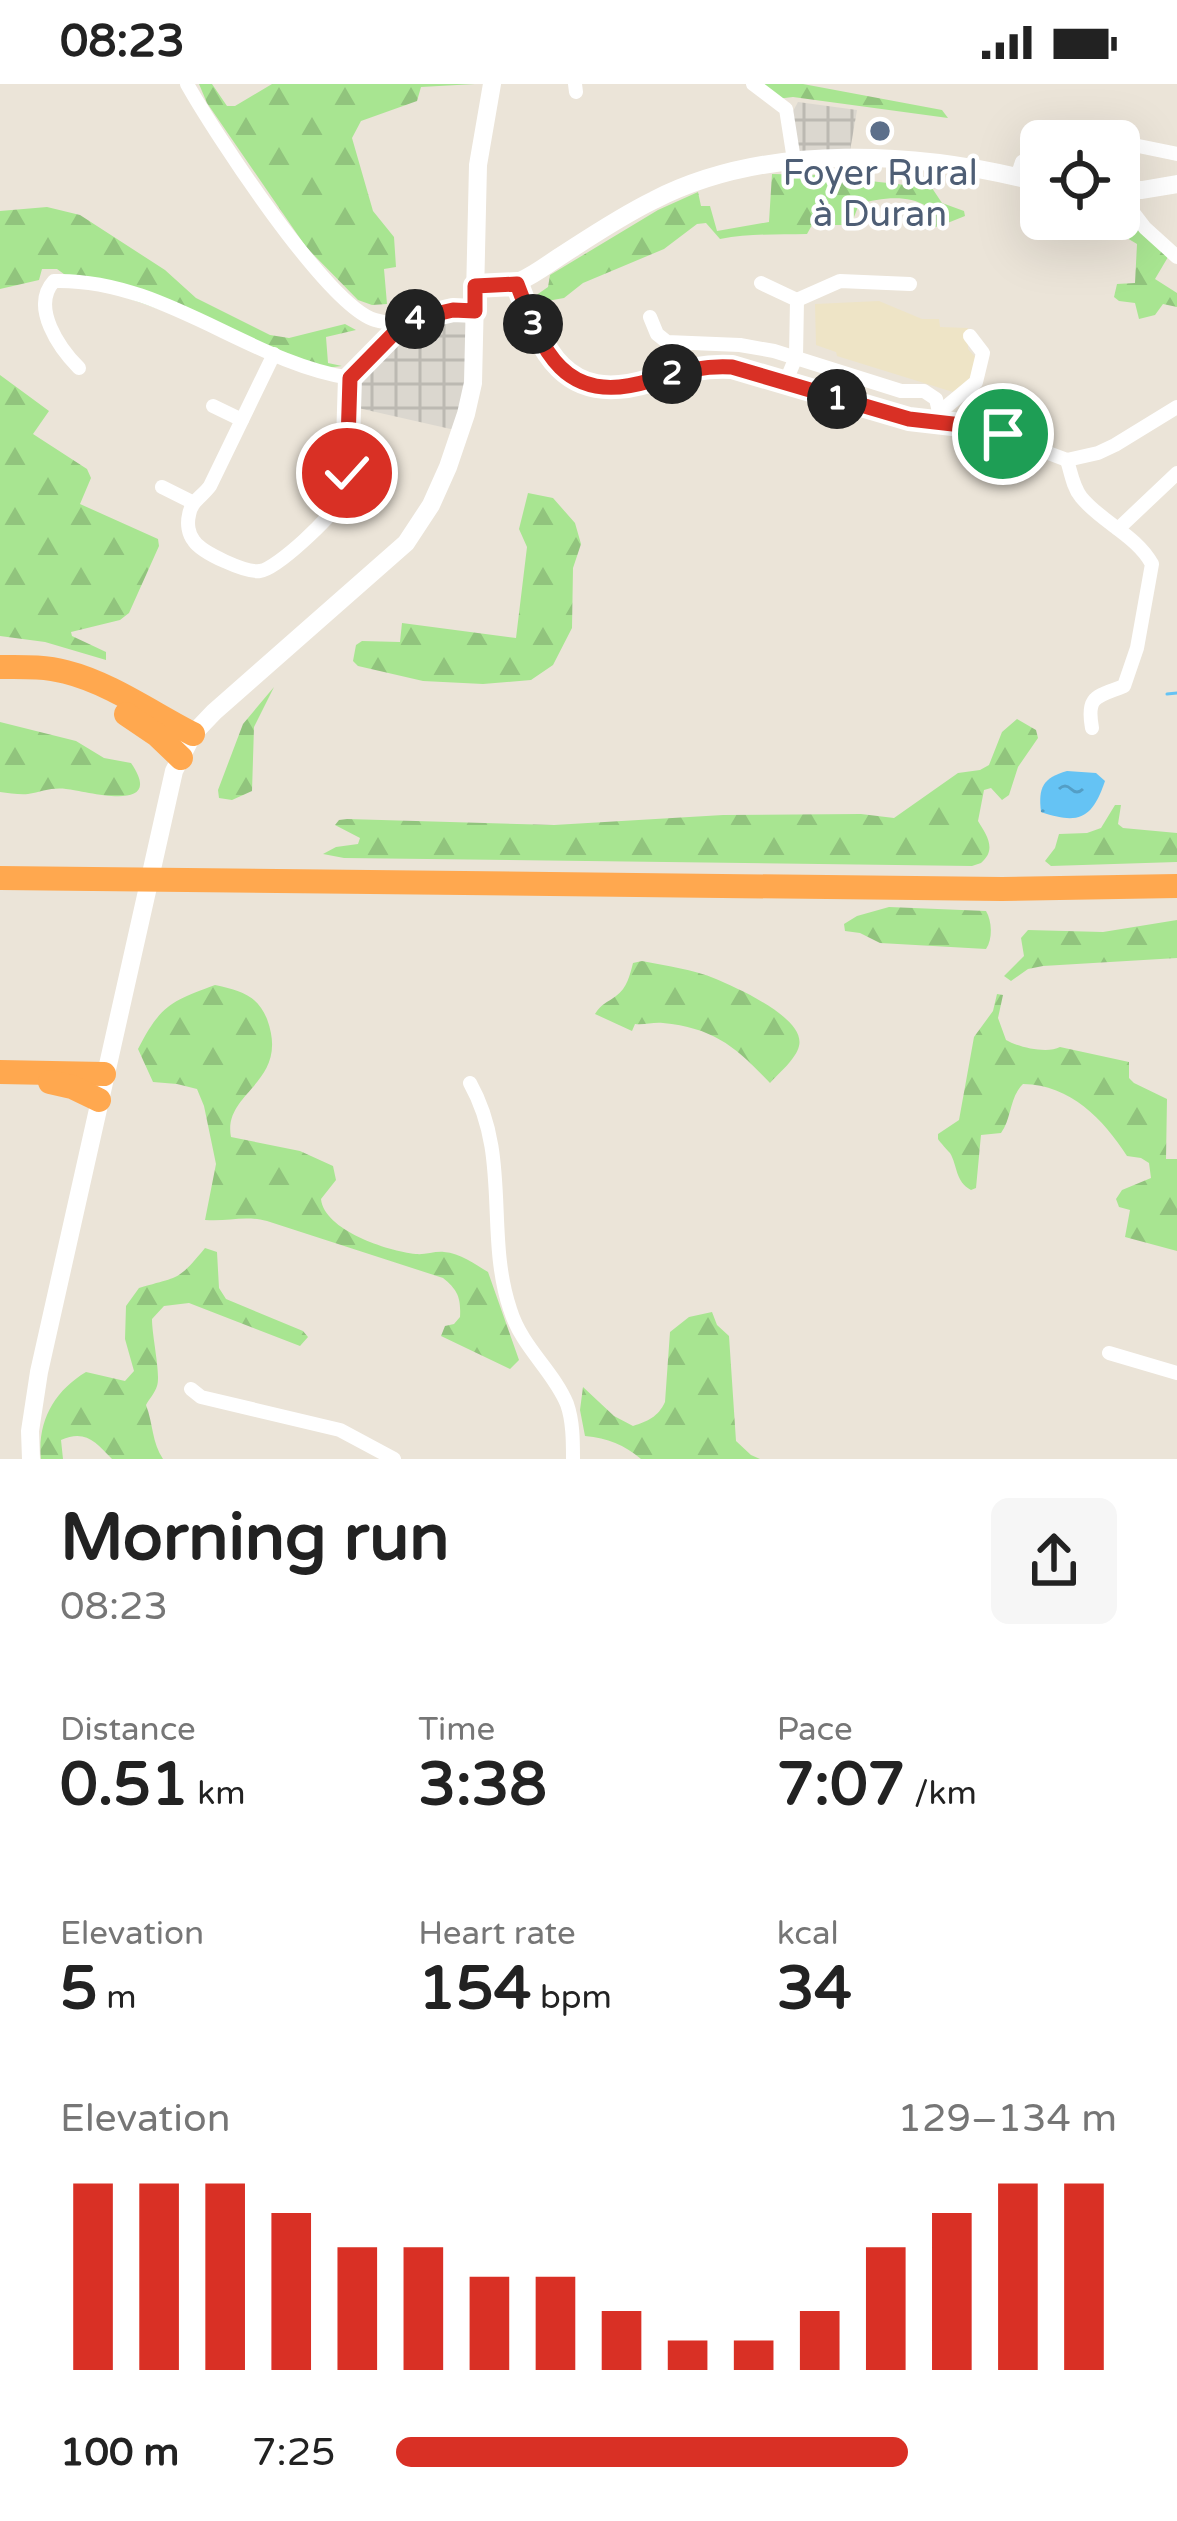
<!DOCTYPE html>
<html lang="en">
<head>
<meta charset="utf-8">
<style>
  :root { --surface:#fff; --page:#f6f6f6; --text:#222; --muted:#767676; --accent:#d93025 }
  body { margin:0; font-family:"Varela Round",sans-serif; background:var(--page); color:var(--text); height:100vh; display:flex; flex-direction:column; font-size:45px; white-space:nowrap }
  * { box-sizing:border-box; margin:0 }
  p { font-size:39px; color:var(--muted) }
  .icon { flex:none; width:66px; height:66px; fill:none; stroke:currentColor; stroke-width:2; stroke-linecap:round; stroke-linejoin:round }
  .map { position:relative; height:1375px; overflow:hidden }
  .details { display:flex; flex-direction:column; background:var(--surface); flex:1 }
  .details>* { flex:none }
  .fabs { position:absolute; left:1020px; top:36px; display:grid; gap:24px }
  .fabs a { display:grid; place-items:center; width:120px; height:120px; border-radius:18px; background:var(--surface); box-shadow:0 12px 48px #0002; font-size:60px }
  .pin { position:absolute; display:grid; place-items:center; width:102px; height:102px; color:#fff; margin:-51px; border:6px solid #fff; border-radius:50%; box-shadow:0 3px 12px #0007 }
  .km { position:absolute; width:60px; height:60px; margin:-30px; border-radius:50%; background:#222; color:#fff; font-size:33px; line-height:60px; text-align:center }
  .round { display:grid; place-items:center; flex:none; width:126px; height:126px; border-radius:18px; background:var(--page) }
  .head { display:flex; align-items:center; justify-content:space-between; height:204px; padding:0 60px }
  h1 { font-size:66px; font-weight:700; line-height:90px }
  .stats { display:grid; grid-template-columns:repeat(3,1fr); gap:18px; height:204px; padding:12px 60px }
  .stats div { display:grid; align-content:center }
  .stats b { font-size:60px; font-weight:700 }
  .stats small { font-size:33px; font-weight:400 }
  .stats p { font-size:33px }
  .chart { height:336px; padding:24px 60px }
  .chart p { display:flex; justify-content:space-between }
  .chart svg { width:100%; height:216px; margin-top:12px; stroke:var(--accent); stroke-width:6 }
  ul { padding:0 60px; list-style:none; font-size:39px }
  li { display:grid; grid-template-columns:192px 144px 1fr; align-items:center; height:90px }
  li i { height:30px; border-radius:15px; background:var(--accent) }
  .status { display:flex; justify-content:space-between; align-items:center; height:84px; padding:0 60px; background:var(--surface); direction:ltr }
  .status svg { height:33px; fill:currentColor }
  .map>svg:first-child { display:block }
  .education { fill:#eee4c6 }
  .forest { fill:url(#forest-firs) }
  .plaza { fill:url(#plaza-grid) }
  .water { fill:url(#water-ripples) }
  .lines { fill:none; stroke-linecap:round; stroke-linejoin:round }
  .stream { stroke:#65c3f4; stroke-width:3 }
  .street { stroke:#fff; stroke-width:14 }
  .secondary { stroke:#fff; stroke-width:18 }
  .highway { stroke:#ffa84f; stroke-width:24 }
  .route-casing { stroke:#fff; stroke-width:24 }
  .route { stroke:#d93025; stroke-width:15 }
  .service-dot { fill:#5c6f8a; stroke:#fff; stroke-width:4.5 }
  .labels { text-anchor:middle; stroke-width:9; stroke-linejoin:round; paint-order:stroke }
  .service-label { font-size:36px; fill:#4e5e75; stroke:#fff }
</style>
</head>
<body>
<div class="status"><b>08:23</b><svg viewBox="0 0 49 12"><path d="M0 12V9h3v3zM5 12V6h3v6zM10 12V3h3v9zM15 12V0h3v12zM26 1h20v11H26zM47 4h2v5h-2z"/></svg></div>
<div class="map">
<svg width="1177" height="1375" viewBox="0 0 1177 1375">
  <defs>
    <pattern id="forest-firs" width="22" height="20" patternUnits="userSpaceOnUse" patternTransform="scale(3)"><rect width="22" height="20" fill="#a8e591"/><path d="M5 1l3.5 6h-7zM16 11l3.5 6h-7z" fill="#91c47d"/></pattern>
    <pattern id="plaza-grid" width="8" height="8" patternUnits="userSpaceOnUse" patternTransform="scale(3)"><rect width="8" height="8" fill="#dbd7cf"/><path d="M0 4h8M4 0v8" fill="none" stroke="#bcb9b2"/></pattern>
    <pattern id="water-ripples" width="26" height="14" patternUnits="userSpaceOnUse" patternTransform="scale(3)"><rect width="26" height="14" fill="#65c3f4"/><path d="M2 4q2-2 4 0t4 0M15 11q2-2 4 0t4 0" fill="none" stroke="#539ec6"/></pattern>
  </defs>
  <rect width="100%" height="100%" fill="#ebe4d8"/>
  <!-- education -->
  <path class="education" d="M 879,217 L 922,235 L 939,235 L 940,243 L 968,244 L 968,265 L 977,275 L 973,290 L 964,301 L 953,308 L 837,272 L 836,268 L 816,261 L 815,220 Z"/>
  <!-- forest -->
  <g class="forest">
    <path d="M 199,0 L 212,0 L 227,22 L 235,22 L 272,0 L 475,0 L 421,3 L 417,17 L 361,37 L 352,54 L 373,127 L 394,153 L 396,183 L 384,185 L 387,220 L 372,221 L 358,216 L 306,163 L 207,19 Z"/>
    <path d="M 746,0 L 803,0 L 942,26 L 948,34 L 793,13 L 768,16 Z"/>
    <path d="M 772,90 L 817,91 L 932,104 L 942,119 L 964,127 L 965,132 L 940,142 L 919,146 L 918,138 L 926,132 L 926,122 C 907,110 880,114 859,120 L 851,141 L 812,141 L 807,150 C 777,151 750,149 720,155 L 706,139 L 697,140 L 664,165 L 583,199 L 564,214 L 536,219 L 535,212 L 548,203 L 550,191 L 658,126 L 698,108 L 701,122 L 710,122 L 717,147 L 769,138 Z"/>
    <path d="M 1119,116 L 1168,173 L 1155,195 L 1177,209 L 1177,223 L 1163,220 L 1155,231 L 1139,235 L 1135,219 L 1119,217 L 1114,213 L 1117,200 L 1135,199 L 1137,160 L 1122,151 L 1114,135 L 1119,135 Z"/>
    <path d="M 47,123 L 80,131 L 165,186 L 196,214 L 270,251 L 289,254 L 345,240 L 356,246 L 326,253 L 328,279 L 342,282 L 325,284 L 68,193 L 57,185 L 42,185 L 39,196 L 0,205 L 0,127 Z"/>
    <path d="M 0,291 L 49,327 L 33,350 L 87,385 L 91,394 L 80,420 L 158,455 L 159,462 L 129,529 L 120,536 L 71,548 L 72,552 L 106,568 L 106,576 L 45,558 L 0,552 Z"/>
    <path d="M 528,409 L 553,414 L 575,439 L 581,460 L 573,484 L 572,544 L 553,581 L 531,596 L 483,600 L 423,597 L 358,582 L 353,577 L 356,561 L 362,557 L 400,558 L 402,539 L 516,554 L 527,463 L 519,445 Z"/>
    <path d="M 274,603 L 254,643 L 252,707 L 232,716 L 219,714 L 218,706 L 243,640 Z"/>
    <path d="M 1017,635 L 1036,646 L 1038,654 L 1018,683 L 1009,711 L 1002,716 L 991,704 L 984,706 L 978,737 C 987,752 997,765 981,779 L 972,782 L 344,774 L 323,770 L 336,763 L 358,760 L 360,754 L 335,741 L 339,736 L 347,735 L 554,741 L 723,731 L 861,730 L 894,734 L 958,689 L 980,686 L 989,681 L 1002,648 Z"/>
    <path d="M 0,638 L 76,657 L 104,674 L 131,679 C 167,731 86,707 66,705 C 52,703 41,708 28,710 C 20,711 9,709 0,708 Z"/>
    <path d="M 1115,721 L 1121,721 L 1118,740 L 1123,744 L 1177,749 L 1177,778 L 1051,782 L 1045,777 L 1055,764 L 1059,750 L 1087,749 L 1101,744 Z"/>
    <path d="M 889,823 L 986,827 C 992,837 993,855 986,865 L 880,859 L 860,849 L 845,847 L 844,840 L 857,832 Z"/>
    <path d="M 1177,836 L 1177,874 L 1043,882 L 1028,885 L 1011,897 L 1004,892 L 1024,872 L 1021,854 L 1028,846 L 1103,848 Z"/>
    <path d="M 642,877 C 666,882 693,885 716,895 C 737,904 806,934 799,962 C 796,975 779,989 770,999 C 736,963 714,944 663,939 C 653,938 645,941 635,940 L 632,947 L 595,930 C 602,919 607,919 616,912 C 627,904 630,891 633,879 Z"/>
    <path d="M 215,901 C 238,906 257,910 267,935 C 291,1000 222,1007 231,1053 L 300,1067 L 333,1082 L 336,1096 L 321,1115 C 324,1146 387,1167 416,1170 C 425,1171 435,1167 444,1168 C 460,1169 475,1180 488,1188 L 519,1276 L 510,1285 L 441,1252 L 445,1242 L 454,1240 L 460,1233 C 461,1214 458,1206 443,1194 L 267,1137 C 242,1131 229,1138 205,1136 L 216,1080 L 204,1022 L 197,1005 L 177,1000 L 153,998 L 138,965 C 160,922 171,917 215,901 Z"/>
    <path d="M 997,910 L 1003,911 L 998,934 L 1006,956 C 1018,963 1047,970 1060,963 L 1129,978 L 1129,994 L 1134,999 L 1167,1015 L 1166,1075 L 1177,1075 L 1177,1167 L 1125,1153 L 1130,1126 L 1119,1123 L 1116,1115 L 1122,1106 L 1151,1094 L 1149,1079 L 1141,1074 L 1127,1072 C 1103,1035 1071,1001 1023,1000 C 1009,1014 1012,1034 1001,1049 L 981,1051 L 976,1104 L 971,1106 C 955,1097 958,1083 950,1069 C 949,1068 939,1057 938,1055 L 938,1050 L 959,1036 L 974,953 L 993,927 Z"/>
    <path d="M 205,1164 L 217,1168 L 219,1204 L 226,1215 L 303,1247 L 308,1253 L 300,1262 L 189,1219 L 164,1222 L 152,1235 C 152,1253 161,1290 157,1302 C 155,1309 149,1315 146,1321 C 153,1339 152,1359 163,1375 L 112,1375 C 96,1358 85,1345 61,1356 L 63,1375 L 41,1375 C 37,1338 54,1307 86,1288 L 125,1297 L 134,1287 L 125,1255 L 126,1222 L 139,1204 C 179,1192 177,1198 205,1164 Z"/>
    <path d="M 712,1228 L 717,1241 L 729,1252 L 736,1357 L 751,1371 L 760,1375 L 641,1375 C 624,1361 608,1354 585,1352 L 580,1326 L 583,1303 L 614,1332 L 633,1342 C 648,1337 658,1333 665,1318 L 670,1248 L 689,1233 Z"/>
  </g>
  <!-- plaza -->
  <g class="plaza">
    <path d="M 798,18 L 857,26 L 850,67 L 805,70 L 799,67 L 792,29 Z"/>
    <path d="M 453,234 L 465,238 L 468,244 L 469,289 L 455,346 L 358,324 L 361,297 L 374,278 L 413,242 Z"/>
  </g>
  <!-- water -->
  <path class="water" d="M 1067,687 L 1096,689 L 1105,697 C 1092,735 1079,741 1041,728 C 1038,703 1043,694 1067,687 Z"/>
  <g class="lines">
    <!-- stream -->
    <path class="stream" d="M 1167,610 L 1177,609"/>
    <!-- street -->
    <g class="street">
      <path d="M 187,0 C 214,48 327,222 375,236 C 407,246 442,226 475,227"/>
      <path d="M 575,0 L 576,8"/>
      <path d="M 753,0 L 786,25 L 794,76"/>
      <path d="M 1119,58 L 1177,70"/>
      <path d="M 1017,93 L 1022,78 L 1041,66"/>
      <path d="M 1119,110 L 1145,144 L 1177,173"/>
      <path d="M 761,199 L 797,216"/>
      <path d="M 516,200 C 543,266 562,323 649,297 C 680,288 699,280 732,283 L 909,335 L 979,343 L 1067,376 L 1098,369 L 1115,361 L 1177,323"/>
      <path d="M 797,216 L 840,197 L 910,200"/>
      <path d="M 650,233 L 657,250 L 667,258 L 740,261 L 774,267 L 901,307 L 924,307 L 936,315 L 942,340"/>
      <path d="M 274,270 L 210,402 C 202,413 191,417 189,431 C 187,439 188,450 194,457 C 202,469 246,489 260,487 C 277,485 334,431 342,414 C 353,389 349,324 350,294"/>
      <path d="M 79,284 C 60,265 30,223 54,197 C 163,194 248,278 350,294"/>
      <path d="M 350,294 L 406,237"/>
      <path d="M 786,297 L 796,273 L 797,216"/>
      <path d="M 213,322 L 242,336"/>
      <path d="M 941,327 L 976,298 L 983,269 L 970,252"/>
      <path d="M 1067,376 C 1071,389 1073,403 1081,413 C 1101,438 1136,451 1152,480 L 1137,564 L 1124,602 C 1097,613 1086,611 1092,644"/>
      <path d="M 162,403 L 192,418"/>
      <path d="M 1118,445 L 1177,389"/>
      <path d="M 470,999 C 511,1072 485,1150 510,1225 C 522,1264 553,1286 567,1320 C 573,1337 573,1357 573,1375"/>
      <path d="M 1109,1269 L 1177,1289"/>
      <path d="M 191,1305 L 201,1313 L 340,1346 L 394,1375"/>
    </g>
    <!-- secondary -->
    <g class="secondary">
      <path d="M 1119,106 L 1142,106 L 1177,100"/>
      <path d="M 475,202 C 489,201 508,203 520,197 C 534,191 547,181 559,173 C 590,153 621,132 654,116 C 767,58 921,67 1041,99"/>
      <path d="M 31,1375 L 30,1347 L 39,1288 L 174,687 L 193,650 L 214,628 L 406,459 L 431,421 L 448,383 L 466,330 L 473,299 L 478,81 L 492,0"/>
    </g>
    <!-- highway -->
    <g class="highway">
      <path d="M 0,583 C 22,583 44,582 66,588 C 110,599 152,629 193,650"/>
      <path d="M 126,630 L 157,651 L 181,674"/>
      <path d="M 0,794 L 1002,805 L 1177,802"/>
      <path d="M 0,988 L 104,990"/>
      <path d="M 50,998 L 72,1003 L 99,1016"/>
    </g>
  </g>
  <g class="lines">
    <!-- route casing -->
    <g class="route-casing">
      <path id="route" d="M 347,389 L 350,294 L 406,237 L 453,226 L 475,227 L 475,202 L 517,200 C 542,266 563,323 649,297 C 678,289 701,281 732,283 L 909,335 L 979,343 L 1003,350"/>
    </g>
    <!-- route -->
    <use href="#route" class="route"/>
  </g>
  <!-- markers -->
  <circle class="service-dot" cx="880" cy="47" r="12"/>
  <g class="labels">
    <!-- service labels -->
    <g class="service-label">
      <text x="880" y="101">Foyer Rural<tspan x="880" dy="41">à Duran</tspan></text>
    </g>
  </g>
</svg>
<div class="fabs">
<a><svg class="icon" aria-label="locate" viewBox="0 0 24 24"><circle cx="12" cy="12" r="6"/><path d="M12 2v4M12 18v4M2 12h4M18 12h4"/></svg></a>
</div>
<div class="pin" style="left:1003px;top:350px;background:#1e9e55"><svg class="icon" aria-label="arrive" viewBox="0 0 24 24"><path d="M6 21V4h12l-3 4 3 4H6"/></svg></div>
<div class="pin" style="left:347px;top:389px;background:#d93025"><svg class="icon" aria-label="check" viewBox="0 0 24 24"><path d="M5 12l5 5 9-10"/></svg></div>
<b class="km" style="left:837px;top:315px">1</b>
<b class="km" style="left:672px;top:290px">2</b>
<b class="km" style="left:533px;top:240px">3</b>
<b class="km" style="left:415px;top:235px">4</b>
</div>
<section class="details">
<div class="head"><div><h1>Morning run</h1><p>08:23</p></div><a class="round"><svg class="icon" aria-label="share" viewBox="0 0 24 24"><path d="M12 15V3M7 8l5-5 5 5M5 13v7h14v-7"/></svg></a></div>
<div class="stats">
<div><p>Distance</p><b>0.51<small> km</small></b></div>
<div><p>Time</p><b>3:38</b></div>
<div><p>Pace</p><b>7:07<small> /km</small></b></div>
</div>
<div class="stats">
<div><p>Elevation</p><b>5<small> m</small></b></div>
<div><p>Heart rate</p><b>154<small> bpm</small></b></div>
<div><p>kcal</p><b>34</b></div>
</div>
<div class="chart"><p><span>Elevation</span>129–134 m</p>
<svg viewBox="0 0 160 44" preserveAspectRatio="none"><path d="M5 44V6M15 44V6M25 44V6M35 44V12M45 44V19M55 44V19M65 44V25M75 44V25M85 44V32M95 44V38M105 44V38M115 44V32M125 44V19M135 44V12M145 44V6M155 44V6"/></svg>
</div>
<ul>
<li><b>100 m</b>7:25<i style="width:71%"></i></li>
</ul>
</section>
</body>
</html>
